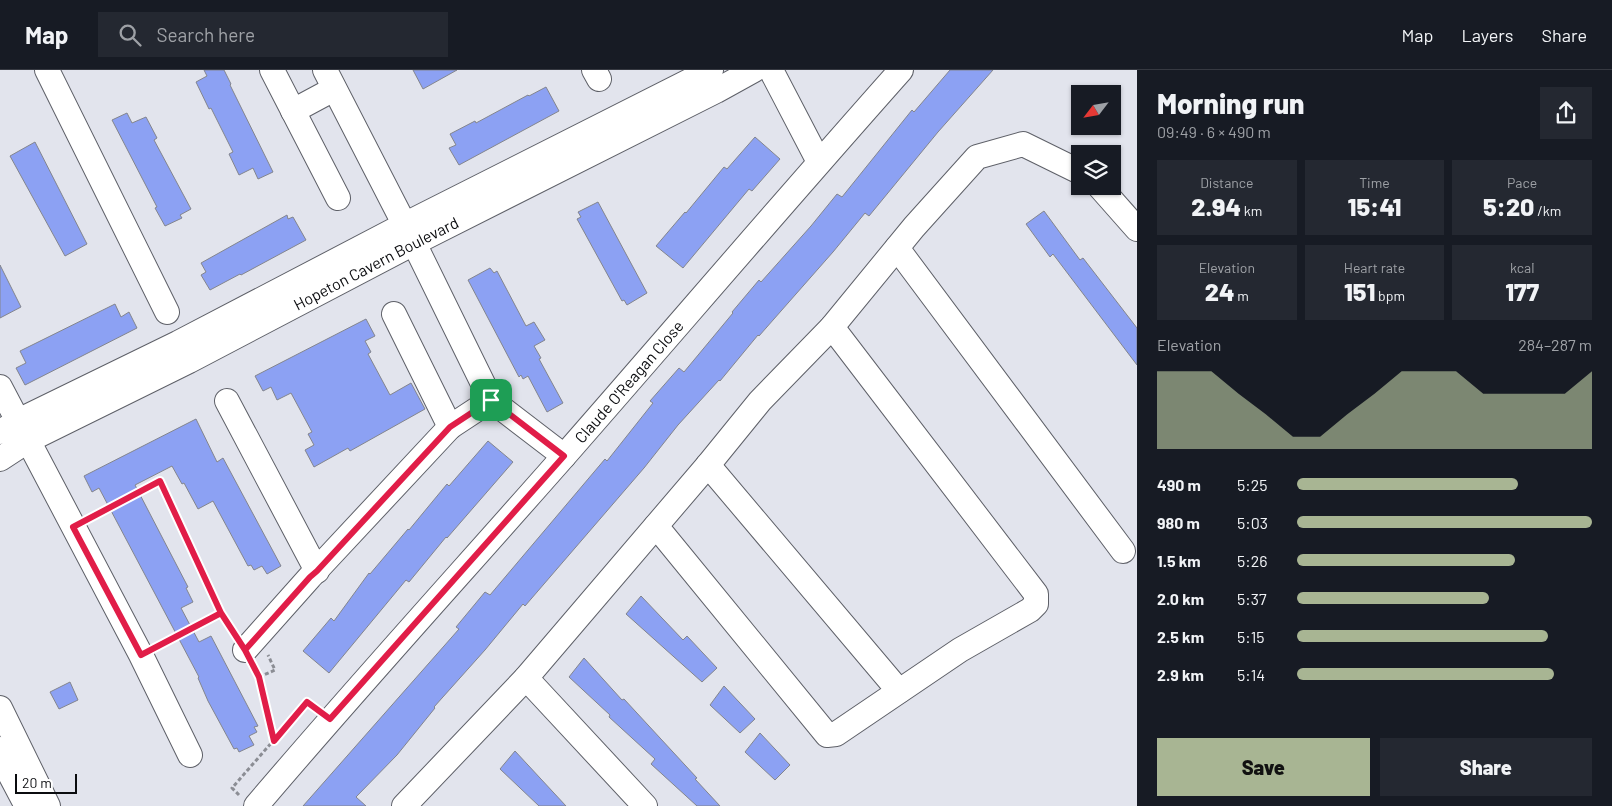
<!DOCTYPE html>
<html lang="en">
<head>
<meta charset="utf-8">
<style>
  :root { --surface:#171b24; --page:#242831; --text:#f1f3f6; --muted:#9ea1a6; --line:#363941; --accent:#a8b593 }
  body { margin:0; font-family:Barlow,sans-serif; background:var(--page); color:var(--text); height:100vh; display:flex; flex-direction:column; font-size:19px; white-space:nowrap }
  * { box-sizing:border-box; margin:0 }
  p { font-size:16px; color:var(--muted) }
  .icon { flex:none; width:28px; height:28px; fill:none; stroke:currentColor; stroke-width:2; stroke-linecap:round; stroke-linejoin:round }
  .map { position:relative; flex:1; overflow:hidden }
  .sheet { display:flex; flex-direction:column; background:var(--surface); width:475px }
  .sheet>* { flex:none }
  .needle { width:32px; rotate:239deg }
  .fabs { position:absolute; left:1071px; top:15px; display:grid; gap:10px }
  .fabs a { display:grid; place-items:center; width:50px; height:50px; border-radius:0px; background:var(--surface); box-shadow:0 1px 4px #0004; font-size:25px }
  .scale { position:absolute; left:15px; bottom:12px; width:62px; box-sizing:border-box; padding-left:5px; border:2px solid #0b0c0f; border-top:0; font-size:14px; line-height:18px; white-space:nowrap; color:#0b0c0f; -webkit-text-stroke:4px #fff; paint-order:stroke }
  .pin { position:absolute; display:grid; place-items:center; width:42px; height:42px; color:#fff; margin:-21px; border-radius:10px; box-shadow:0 2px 8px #0006 }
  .round { display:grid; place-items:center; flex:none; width:52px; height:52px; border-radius:0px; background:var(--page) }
  .headline { display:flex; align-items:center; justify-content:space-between; height:85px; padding:0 20px }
  h1 { font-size:28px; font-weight:800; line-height:38px }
  .figures { display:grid; grid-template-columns:repeat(3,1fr); gap:8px; height:85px; padding:5px 20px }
  .figures div { display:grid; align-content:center; border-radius:0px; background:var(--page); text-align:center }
  .figures b { font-size:25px; font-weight:800 }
  .figures small { font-size:14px; font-weight:400 }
  .figures p { font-size:14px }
  .chart { height:140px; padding:10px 20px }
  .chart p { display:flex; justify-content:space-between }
  .chart svg { width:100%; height:90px; margin-top:5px; fill:var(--accent); opacity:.7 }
  .action { display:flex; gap:10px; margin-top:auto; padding:10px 20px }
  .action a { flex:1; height:58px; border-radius:0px; background:var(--accent); color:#111; font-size:20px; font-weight:800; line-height:58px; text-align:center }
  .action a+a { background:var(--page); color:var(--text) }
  ul { padding:0 20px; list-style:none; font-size:16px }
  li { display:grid; grid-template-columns:80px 60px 1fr; align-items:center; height:38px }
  li i { height:12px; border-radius:6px; background:var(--accent) }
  header { display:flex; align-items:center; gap:30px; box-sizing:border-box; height:70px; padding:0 25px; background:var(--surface); border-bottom:1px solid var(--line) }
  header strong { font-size:24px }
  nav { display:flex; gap:28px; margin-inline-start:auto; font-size:18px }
  .search { width:350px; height:45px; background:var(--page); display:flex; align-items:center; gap:12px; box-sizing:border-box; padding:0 18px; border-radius:0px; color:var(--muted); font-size:19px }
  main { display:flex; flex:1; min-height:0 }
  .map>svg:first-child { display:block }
  .building { fill:#8ca1f3; stroke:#83858d }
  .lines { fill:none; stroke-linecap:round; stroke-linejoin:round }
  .minor-casing { stroke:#5e6068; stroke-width:26 }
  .trunk-casing { stroke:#5e6068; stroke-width:30 }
  .path { stroke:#8b8d94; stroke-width:3; stroke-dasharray:4 2.5; stroke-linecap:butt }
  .minor { stroke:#fff; stroke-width:24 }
  .trunk { stroke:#fff; stroke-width:28 }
  .route-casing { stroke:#fff; stroke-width:10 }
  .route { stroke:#e11d48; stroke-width:6 }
  .labels { text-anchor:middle; stroke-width:4.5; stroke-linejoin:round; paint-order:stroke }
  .street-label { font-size:16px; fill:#0b0c0f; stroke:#fff }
</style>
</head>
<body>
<header>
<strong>Map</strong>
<div class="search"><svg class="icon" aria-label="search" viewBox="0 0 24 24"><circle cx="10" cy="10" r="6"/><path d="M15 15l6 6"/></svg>Search here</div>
<nav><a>Map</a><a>Layers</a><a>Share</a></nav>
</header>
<main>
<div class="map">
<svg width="1137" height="736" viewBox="0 0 1137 736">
  <rect width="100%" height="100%" fill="#e2e4ed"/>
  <!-- building -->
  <g class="building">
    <path d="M 204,0 L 224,0 L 231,14 L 230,15 L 273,102 L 258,109 L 253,98 L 239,105 L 229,84 L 233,82 L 211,38 L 209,39 L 196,12 L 207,6 Z"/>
    <path d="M 413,0 L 457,0 L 423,19 Z"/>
    <path d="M 950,0 L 993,0 L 938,62 L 869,146 L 865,143 L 833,182 L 759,266 L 758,265 L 720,311 L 719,310 L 678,355 L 644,398 L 525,536 L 523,534 L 485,580 L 434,637 L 435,638 L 397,685 L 356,727 L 366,736 L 303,736 L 459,559 L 456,557 L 485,522 L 490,525 L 605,389 L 607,391 L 653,333 L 650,331 L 679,298 L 684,302 L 733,243 L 732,242 L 759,210 L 761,212 L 811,156 L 837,124 L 842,127 L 912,40 L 914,42 Z"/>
    <path d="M 546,17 L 559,41 L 459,95 L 449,78 L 456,75 L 450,64 L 475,51 L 476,53 L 528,25 L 529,26 Z"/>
    <path d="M 127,43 L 132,53 L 146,47 L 157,68 L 154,70 L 191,139 L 180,145 L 182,148 L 165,156 L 155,138 L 157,137 L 112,50 Z"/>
    <path d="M 755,67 L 780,89 L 752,121 L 749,119 L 683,198 L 656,176 L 685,142 L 686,143 L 724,97 L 727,99 Z"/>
    <path d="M 35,72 L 87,174 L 65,186 L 10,86 Z"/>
    <path d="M 598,132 L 647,223 L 627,235 L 624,230 L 622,231 L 577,149 L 581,147 L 578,142 Z"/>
    <path d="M 1044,141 L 1080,190 L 1083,188 L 1137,258 L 1137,295 L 1053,184 L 1050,187 L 1026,154 Z"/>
    <path d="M 287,145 L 288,149 L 293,147 L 306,170 L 241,205 L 240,204 L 210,220 L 201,205 L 206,202 L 201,193 Z"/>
    <path d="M 0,195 L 21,237 L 0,248 Z"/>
    <path d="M 490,198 L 494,203 L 497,201 L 526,256 L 534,252 L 545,270 L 534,276 L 541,288 L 539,289 L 563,333 L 547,342 L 528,306 L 523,309 L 521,305 L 519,307 L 468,210 Z"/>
    <path d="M 115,234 L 121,247 L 129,242 L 137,258 L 25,315 L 16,298 L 26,293 L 20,281 Z"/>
    <path d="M 366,249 L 375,266 L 365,271 L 371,282 L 368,284 L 390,325 L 411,313 L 425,339 L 350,381 L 348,378 L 314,397 L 305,380 L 314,375 L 308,364 L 312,362 L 291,323 L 277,330 L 271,317 L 263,321 L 255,306 Z"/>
    <path d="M 196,349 L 217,392 L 223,388 L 281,496 L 267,504 L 262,496 L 254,500 L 251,495 L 248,496 L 213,431 L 198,439 L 184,413 L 182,414 L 172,396 L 135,415 L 188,517 L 186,518 L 193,532 L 181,538 L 199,572 L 211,566 L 258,656 L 254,657 L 257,662 L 249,666 L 254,675 L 239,682 L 237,678 L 234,679 L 208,631 L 198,608 L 199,607 L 99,418 L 92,422 L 84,406 Z"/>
    <path d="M 488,371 L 513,392 L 447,468 L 446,467 L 409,512 L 406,510 L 329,603 L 303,581 L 331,548 L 334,551 L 369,503 L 370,504 L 408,459 L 409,460 L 447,414 L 449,416 Z"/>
    <path d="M 641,526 L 683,570 L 687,566 L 717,598 L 702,612 L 626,544 Z"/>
    <path d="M 584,588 L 622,630 L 624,629 L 697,708 L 695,709 L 720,736 L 697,736 L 651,694 L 655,689 L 609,647 L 610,645 L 569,607 Z"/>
    <path d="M 70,612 L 78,630 L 59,639 L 50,622 Z"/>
    <path d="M 724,616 L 755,649 L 740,663 L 710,635 Z"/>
    <path d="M 760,663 L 790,695 L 775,710 L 745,682 Z"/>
    <path d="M 515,681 L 566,736 L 539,736 L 500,699 Z"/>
  </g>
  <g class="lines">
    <!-- minor casing -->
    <g class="minor-casing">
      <g id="minor">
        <path d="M 47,0 L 167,242"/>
        <path d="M 272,0 L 338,128"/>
        <path d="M 325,0 L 414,173 L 491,330 L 564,386"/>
        <path d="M 594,0 L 599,9"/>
        <path d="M 771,0 L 819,92"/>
        <path d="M 293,41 L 334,19"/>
        <path d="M 1099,116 L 1137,159"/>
        <path d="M 897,178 L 1123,481"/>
        <path d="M 394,244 L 450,357"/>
        <path d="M 0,317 L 141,585 L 190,685"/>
        <path d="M 227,331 L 317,501"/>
        <path d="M 0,362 L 18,351 L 178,273 L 404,155 L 711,0"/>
        <path id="s1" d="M 0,389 L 29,370 L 189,291 L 414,173 L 716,21 L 754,0"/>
        <path d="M 708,395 L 899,621"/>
        <path d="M 656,456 L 827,665 L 836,664 L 960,580 L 1030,540 L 1036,534 L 1036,524 L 832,257"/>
        <path d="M 245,580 L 310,507 L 450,357 L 491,330"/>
        <path d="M 526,608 L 645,736"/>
        <path d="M 0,638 L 48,736"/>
        <path id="s2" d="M 256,736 C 357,617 462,502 565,385 C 677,257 788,127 901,0"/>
        <path d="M 404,736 L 526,608 L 708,395 L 760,331 L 832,257 L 914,157 L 977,87 L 1023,74 L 1080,102"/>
      </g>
    </g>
    <!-- trunk casing -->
    <g class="trunk-casing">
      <path id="trunk" d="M 0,681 L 29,736"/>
    </g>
    <!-- path -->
    <g class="path">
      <path d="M 93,447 L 160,411 L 221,543 L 233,562"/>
      <path d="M 160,575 L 221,543"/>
      <path d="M 255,599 L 259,607 L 274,671"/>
      <path d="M 259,607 L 275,600 L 268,585"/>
      <path d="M 239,725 L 232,718 L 307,632 L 314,637"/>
    </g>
    <!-- minor -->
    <use href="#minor" class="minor"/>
    <!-- trunk -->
    <use href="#trunk" class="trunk"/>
  </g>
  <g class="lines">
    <!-- route casing -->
    <g class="route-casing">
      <path id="route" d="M 491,330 L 450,357 L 317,501 L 310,507 L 245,580 L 221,543 L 160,411 L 73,457 L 141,585 L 221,543 L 245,580 L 259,607 L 274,671 L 307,632 L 330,649 L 564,386 L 491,330"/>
    </g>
    <!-- route -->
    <use href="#route" class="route"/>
  </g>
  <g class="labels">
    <!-- street labels -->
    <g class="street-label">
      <text dy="6" stroke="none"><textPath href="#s1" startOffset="424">Hopeton Cavern Boulevard</textPath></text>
      <text dy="6" stroke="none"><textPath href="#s2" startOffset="565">Claude O'Reagan Close</textPath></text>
    </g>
  </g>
</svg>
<div class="fabs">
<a><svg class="needle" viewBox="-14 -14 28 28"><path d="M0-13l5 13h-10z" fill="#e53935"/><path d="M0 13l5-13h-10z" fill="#9ea1a6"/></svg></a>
<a><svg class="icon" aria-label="layers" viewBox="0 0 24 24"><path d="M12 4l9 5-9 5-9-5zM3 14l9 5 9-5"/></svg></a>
</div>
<div class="scale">20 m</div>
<div class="pin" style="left:491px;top:330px;background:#1e9e55"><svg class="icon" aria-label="arrive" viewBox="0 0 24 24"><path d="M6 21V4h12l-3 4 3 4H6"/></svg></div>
</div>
<section class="sheet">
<div class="headline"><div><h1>Morning run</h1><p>09:49 · 6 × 490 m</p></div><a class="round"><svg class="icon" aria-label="share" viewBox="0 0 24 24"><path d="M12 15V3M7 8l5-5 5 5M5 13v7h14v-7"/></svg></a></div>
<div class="figures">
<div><p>Distance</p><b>2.94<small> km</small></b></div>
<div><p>Time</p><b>15:41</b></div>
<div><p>Pace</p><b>5:20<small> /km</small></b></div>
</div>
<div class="figures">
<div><p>Elevation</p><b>24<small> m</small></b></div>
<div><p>Heart rate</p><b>151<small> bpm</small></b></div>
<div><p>kcal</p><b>177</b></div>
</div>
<div class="chart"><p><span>Elevation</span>284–287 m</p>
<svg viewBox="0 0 160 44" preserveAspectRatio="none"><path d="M0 44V6L10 6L20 6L30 17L40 27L50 38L60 38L70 27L80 17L90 6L100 6L110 6L120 17L130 17L140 17L150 17L160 6V44z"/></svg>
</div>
<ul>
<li><b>490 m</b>5:25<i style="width:75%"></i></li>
<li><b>980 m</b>5:03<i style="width:100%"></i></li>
<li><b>1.5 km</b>5:26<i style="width:74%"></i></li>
<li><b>2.0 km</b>5:37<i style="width:65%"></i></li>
<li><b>2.5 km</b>5:15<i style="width:85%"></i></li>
<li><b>2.9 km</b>5:14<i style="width:87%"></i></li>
</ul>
<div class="action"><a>Save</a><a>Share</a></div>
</section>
</main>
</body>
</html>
